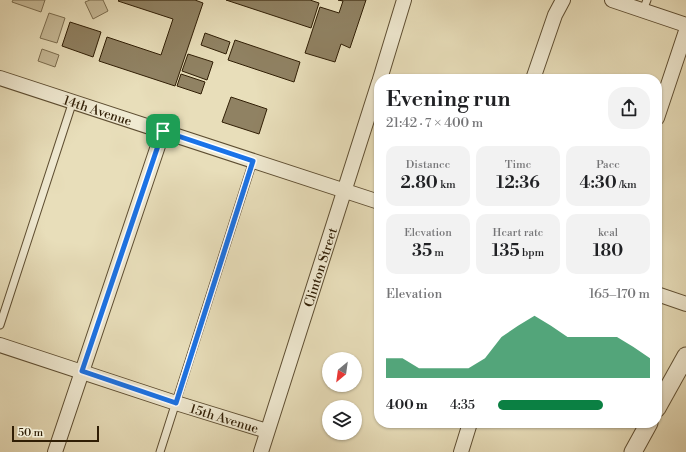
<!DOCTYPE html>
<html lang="en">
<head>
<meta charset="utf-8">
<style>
  :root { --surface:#fff; --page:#f2f2f2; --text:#202124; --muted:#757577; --accent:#0b8043 }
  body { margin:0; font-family:"Libre Bodoni",serif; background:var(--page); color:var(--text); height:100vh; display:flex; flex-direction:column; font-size:15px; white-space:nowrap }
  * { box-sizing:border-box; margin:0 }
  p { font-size:13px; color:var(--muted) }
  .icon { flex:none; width:22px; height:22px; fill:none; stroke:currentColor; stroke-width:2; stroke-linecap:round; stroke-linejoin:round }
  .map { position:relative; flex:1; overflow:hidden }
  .panel { position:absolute; left:374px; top:74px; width:288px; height:354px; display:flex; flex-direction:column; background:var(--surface); border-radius:16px; box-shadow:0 1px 3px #0004 }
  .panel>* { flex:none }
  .needle { width:26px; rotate:209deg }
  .fabs { position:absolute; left:322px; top:352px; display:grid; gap:8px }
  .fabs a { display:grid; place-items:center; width:40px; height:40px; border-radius:50%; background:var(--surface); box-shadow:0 1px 3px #0004; font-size:20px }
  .scale { position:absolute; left:12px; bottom:10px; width:87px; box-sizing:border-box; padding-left:4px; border:2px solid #301e05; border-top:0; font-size:11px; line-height:14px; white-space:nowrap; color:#301e05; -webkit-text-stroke:3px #f0ead2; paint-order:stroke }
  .pin { position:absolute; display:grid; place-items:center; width:34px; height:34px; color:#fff; margin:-17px; border-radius:8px; box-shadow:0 2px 6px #0006 }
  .round { display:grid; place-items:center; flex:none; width:42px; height:42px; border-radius:16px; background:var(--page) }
  .overview { display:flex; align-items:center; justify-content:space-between; height:68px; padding:0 12px }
  h1 { font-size:22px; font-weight:600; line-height:30px }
  .stats { display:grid; grid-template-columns:repeat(3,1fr); gap:6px; height:68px; padding:4px 12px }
  .stats div { display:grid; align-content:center; border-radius:10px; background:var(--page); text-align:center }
  .stats b { font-size:17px; font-weight:600 }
  .stats small { font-size:11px; font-weight:400 }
  .stats p { font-size:11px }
  .chart { height:112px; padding:8px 12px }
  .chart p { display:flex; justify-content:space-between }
  .chart svg { width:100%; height:72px; margin-top:4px; fill:var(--accent); opacity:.7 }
  ul { padding:0 12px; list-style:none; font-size:13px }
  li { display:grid; grid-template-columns:64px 48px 1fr; align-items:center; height:30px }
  li i { height:10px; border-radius:5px; background:var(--accent) }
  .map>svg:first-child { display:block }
  .green { fill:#c9bd9b; stroke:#7c6e50 }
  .building { fill:#908263; stroke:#301e05 }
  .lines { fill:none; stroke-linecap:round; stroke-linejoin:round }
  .service-casing { stroke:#5e4e32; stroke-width:9 }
  .minor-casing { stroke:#5e4e32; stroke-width:16 }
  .tertiary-casing { stroke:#5e4e32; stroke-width:19 }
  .service { stroke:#f0ead2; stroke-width:7 }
  .minor { stroke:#f0ead2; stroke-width:14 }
  .tertiary { stroke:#f0ead2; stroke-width:17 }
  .route-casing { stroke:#fff; stroke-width:8 }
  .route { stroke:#1a73e8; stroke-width:5 }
  .labels { text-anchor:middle; stroke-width:4; stroke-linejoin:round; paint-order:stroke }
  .street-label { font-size:13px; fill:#301e05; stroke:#f0ead2 }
</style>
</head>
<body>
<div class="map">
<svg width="686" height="452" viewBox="0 0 686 452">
  <rect width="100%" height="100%" fill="#e8deba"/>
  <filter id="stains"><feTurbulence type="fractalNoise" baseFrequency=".005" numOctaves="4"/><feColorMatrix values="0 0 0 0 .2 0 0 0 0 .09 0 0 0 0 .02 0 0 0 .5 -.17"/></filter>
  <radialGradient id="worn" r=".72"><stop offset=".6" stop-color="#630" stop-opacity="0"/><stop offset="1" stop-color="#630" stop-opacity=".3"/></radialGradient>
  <!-- green -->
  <g class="green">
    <path d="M 13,0 L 45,0 L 41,12 L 12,2 Z"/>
    <path d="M 90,0 L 103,0 L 108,11 L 93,19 L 85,2 Z"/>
    <path d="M 49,13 L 65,18 L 57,43 L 40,38 Z"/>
    <path d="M 42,49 L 59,55 L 55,67 L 38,61 Z"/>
  </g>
  <!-- building -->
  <g class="building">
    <path d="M 119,0 L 195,0 L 203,3 L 175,86 L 99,61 L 107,37 L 161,55 L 173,19 L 118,1 Z"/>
    <path d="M 226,0 L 310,0 L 319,3 L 311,28 Z"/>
    <path d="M 338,0 L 366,0 L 350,48 L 341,44 L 335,62 L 305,53 L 320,7 L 339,13 L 343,1 Z"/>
    <path d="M 70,22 L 101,32 L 93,57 L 62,46 Z"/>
    <path d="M 205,33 L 230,42 L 226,54 L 201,45 Z"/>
    <path d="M 235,40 L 300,62 L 294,82 L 228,60 Z"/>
    <path d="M 188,54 L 213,62 L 207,80 L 182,71 Z"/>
    <path d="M 181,74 L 205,82 L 201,94 L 177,86 Z"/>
    <path d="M 231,97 L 267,109 L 259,134 L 222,122 Z"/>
  </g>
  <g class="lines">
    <!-- service casing -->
    <g class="service-casing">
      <g id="service">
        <path d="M 643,10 L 647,0"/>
        <path d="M 0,325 L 73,101"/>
        <path d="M 160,452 L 253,161"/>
      </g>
    </g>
    <!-- minor casing -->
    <g class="minor-casing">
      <g id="minor">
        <path d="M 612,0 L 686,25"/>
        <path id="s1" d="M 0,78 L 379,202"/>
        <path d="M 380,79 L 404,0"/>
        <path d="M 533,79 L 555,15 L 563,0"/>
        <path d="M 657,118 L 686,31"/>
        <path d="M 657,294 L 686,304"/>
        <path id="s2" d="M 0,345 L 176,403 L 267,431"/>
        <path d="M 55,452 L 163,131"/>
        <path id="s3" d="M 261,452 L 379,82"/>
        <path d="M 461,452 L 470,423"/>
      </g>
    </g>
    <!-- tertiary casing -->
    <g class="tertiary-casing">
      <g id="tertiary">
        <path d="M 657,408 L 686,356"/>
        <path d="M 633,452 L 649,423"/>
      </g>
    </g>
    <!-- service -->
    <use href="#service" class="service"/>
    <!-- minor -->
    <use href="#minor" class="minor"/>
    <!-- tertiary -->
    <use href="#tertiary" class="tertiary"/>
  </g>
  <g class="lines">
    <!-- route casing -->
    <g class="route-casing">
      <path id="route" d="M 163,131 L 253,161 L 176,403 L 82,371 Z"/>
    </g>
    <!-- route -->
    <use href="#route" class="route"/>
  </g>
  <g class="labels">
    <!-- street labels -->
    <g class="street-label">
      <text dy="5" stroke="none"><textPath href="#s1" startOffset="103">14th Avenue</textPath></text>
      <text dy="5" stroke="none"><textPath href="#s3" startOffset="194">Clinton Street</textPath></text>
      <text dy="5" stroke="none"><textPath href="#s2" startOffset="236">15th Avenue</textPath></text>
    </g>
  </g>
  <rect width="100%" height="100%" filter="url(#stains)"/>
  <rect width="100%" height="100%" fill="url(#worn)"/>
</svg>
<div class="fabs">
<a><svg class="needle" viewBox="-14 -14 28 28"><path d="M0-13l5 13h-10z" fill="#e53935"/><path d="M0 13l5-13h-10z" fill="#757577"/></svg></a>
<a><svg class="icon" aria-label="layers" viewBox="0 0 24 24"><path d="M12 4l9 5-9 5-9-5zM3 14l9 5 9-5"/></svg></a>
</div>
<div class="scale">50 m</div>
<div class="pin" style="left:163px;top:131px;background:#1e9e55"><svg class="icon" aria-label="arrive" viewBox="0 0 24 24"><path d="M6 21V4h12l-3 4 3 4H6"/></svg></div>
<section class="panel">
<div class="overview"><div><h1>Evening run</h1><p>21:42 · 7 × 400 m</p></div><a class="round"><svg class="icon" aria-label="share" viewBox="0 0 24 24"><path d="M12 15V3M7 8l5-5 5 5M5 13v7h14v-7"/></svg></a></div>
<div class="stats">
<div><p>Distance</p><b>2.80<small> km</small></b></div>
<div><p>Time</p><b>12:36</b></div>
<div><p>Pace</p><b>4:30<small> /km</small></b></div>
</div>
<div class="stats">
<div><p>Elevation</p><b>35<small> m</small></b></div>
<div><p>Heart rate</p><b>135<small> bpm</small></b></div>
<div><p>kcal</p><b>180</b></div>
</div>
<div class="chart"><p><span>Elevation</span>165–170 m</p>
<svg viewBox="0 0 160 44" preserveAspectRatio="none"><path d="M0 44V32L10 32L20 38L30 38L40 38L50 38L60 32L70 19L80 12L90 6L100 12L110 19L120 19L130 19L140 19L150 25L160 32V44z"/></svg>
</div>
<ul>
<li><b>400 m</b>4:35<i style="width:69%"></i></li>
</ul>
</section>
</div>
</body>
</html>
